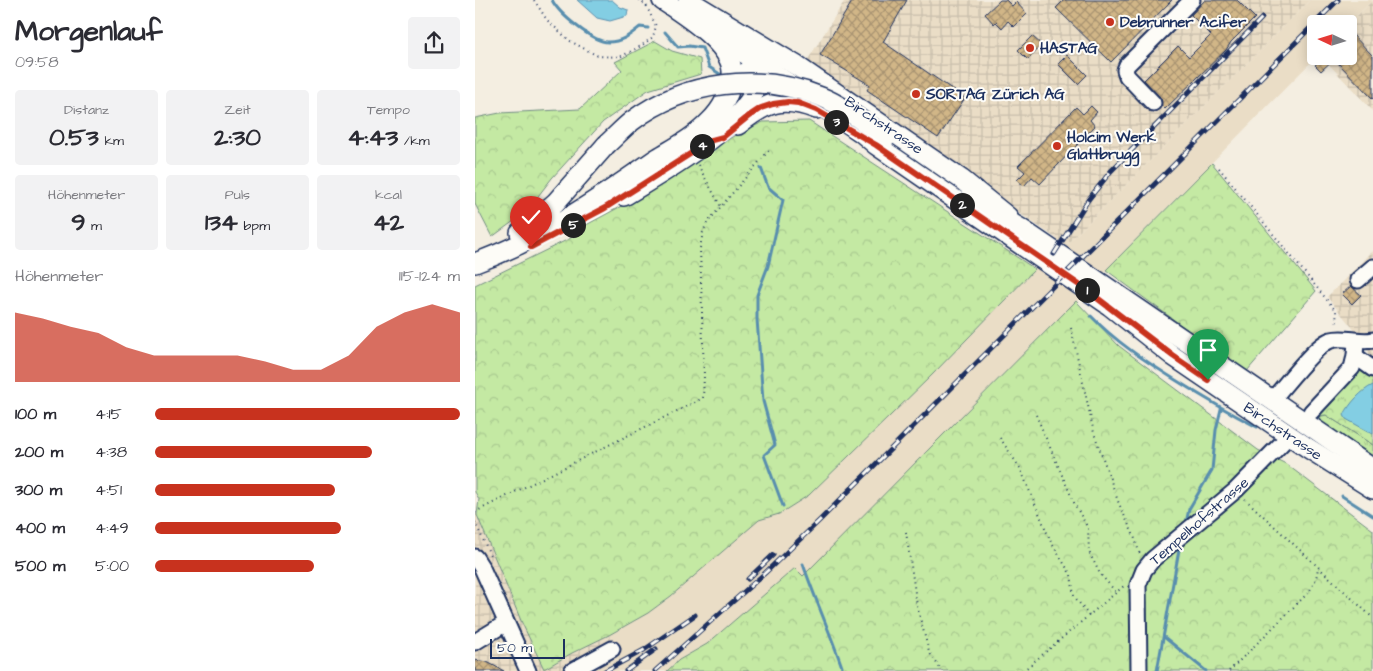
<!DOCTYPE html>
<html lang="de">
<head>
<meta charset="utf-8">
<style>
  :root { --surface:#fff; --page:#f2f2f3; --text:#2b2b33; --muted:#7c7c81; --accent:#c8321e }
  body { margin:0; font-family:"Architects Daughter",sans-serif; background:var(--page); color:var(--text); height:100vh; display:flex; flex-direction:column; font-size:19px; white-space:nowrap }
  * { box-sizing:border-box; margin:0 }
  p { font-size:16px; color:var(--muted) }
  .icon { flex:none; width:28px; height:28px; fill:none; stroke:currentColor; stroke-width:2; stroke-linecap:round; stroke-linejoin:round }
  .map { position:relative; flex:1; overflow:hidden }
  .panel { display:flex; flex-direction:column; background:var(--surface); width:475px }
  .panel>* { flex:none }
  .needle { width:32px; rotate:274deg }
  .controls { position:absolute; left:832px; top:15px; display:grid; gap:10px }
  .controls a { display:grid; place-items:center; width:50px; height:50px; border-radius:5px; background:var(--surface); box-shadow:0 2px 12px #0003; font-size:25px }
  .scale { position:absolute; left:15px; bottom:12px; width:75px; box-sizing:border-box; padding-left:5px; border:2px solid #1b2f5e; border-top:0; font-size:14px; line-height:18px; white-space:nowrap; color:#1b2f5e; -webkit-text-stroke:4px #fdfcf7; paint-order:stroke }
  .pin { position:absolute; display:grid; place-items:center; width:42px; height:42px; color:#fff; margin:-51px -21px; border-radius:50% 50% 50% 0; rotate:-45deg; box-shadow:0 0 5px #0007 }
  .pin .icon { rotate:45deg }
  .km { position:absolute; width:25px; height:25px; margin:-12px; border-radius:50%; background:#222; color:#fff; font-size:14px; line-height:25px; text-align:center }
  .round { display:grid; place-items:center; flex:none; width:52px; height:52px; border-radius:5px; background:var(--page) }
  .summary { display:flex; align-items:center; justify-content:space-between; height:85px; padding:0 15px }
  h1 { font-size:28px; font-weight:700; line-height:38px }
  .metrics { display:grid; grid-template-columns:repeat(3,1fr); gap:8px; height:85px; padding:5px 15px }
  .metrics div { display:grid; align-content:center; border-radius:5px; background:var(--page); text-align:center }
  .metrics b { font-size:25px; font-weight:700 }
  .metrics small { font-size:14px; font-weight:400 }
  .metrics p { font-size:14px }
  .chart { height:140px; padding:10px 15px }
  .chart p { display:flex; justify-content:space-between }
  .chart svg { width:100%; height:90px; margin-top:5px; fill:var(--accent); opacity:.7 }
  ul { padding:0 15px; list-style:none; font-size:16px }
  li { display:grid; grid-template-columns:80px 60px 1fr; align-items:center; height:38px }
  li i { height:12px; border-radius:6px; background:var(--accent) }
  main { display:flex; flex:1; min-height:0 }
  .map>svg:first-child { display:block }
  .built { fill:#eaddc6 }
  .industrial { fill:url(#industrial-grid) }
  .grass { fill:url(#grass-tufts); stroke:#708c80 }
  .forest { fill:url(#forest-crowns); stroke:#708c80 }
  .water { fill:#83cee3; stroke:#598eae }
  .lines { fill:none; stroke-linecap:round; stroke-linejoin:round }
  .stream { stroke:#598eae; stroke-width:3 }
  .building { fill:url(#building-cross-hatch); stroke:#1b2f5e }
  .minor-casing { stroke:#1b2f5e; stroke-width:19 }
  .major-casing { stroke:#1b2f5e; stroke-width:22 }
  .path { stroke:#1b2f5e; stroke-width:2; stroke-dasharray:1 4; stroke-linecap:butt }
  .minor { stroke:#fdfcf7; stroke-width:15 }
  .major { stroke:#fdfcf7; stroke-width:19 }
  .rail-casing { stroke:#1b2f5e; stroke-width:5 }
  .rail { stroke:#fdfcf7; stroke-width:3; stroke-dasharray:9; stroke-linecap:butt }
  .major-bridge-casing { stroke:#1b2f5e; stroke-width:22; stroke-linecap:butt }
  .major-bridge { stroke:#fdfcf7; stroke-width:19 }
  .route-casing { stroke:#fff; stroke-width:10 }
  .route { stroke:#c8321e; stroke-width:6 }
  .poi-dot { fill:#c8321e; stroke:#fdfcf7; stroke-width:2 }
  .labels { text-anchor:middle; stroke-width:4; stroke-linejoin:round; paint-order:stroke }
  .poi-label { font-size:15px; font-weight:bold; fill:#1b2f5e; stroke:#fdfcf7; text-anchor:start }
  .street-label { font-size:15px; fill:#1b2f5e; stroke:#fdfcf7 }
</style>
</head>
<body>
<main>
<section class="panel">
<div class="summary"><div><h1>Morgenlauf</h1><p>09:58</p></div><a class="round"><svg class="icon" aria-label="share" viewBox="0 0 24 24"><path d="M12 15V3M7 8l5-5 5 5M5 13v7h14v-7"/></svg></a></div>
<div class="metrics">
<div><p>Distanz</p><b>0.53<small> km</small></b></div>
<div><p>Zeit</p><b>2:30</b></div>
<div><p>Tempo</p><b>4:43<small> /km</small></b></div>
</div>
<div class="metrics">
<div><p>Höhenmeter</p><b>9<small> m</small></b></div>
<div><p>Puls</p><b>134<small> bpm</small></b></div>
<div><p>kcal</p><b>42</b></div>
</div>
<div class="chart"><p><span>Höhenmeter</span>115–124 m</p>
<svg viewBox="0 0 160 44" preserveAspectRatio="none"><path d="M0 44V10L10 13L20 17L30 20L40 27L50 31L60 31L70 31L80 31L90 34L100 38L110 38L120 31L130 17L140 10L150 6L160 10V44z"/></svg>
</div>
<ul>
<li><b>100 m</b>4:15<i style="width:100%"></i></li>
<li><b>200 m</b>4:38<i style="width:71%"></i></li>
<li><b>300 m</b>4:51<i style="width:59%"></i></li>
<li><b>400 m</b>4:49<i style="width:61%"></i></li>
<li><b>500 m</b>5:00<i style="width:52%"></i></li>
</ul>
</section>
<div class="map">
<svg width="898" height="671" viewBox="0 0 898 671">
  <defs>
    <pattern id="industrial-grid" width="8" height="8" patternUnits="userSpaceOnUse" patternTransform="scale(1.25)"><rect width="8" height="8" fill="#eaddc6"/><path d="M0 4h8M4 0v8" fill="none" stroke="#c8beac"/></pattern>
    <pattern id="grass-tufts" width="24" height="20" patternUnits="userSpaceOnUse" patternTransform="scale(1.25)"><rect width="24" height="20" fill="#c4e9a3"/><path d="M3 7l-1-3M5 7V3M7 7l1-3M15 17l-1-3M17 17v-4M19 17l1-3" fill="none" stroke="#a8c88f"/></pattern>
    <pattern id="forest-crowns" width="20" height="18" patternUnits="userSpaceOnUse" patternTransform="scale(1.25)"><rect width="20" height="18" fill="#c4e9a3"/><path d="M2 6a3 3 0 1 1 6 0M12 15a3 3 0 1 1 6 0" fill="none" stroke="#a8c88f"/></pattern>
    <pattern id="building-cross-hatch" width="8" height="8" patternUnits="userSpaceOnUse" patternTransform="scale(1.25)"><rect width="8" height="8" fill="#d1b687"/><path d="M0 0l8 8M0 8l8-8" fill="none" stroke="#a99472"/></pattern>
  </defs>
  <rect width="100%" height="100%" fill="#f4eee1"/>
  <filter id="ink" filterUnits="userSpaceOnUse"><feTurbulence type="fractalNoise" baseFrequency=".02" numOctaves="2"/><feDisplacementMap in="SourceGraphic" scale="10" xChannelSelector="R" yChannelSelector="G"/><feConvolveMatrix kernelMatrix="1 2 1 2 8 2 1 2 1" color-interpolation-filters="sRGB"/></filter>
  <g filter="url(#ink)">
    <!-- built -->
    <path class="built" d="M 835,0 L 898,0 L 874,24 L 841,24 L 842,56 L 631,270 L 630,273 L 602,301 L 601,301 L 328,577 L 320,568 L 232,644 L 204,660 L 192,671 L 115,671 L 145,658 L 134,635 L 173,613 L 196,596 L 284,520 L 304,514 L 334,495 L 457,375 L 560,269 L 582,239 L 591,245 Z"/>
    <!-- industrial -->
    <g class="industrial">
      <path d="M 370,0 L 835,0 L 591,245 L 329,66 Z"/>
      <path d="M 898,0 L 898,111 L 846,56 L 874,56 L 874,24 Z"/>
      <path d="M 898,251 L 898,443 L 896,361 L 891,344 L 852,297 Z"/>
      <path d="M 0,511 L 47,623 L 69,669 L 97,653 L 134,635 L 145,658 L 115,671 L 0,671 Z"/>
    </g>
    <!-- grass -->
    <path class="grass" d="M 851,415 L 898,445 L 898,456 L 844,420 L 845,418 L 843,417 Z"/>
    <!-- forest -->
    <g class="forest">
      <path d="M 180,41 L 197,51 L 225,59 L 226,74 L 173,90 L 128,122 L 77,178 L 50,213 L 17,237 L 0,204 L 0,118 L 25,113 L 105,109 L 147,70 L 140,62 Z"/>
      <path d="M 334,121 L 560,269 L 457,375 L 334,495 L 304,514 L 284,520 L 196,596 L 173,613 L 134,635 L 97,653 L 69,669 L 47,623 L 2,515 L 4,499 L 0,492 L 0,285 L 102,235 L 100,231 L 165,196 L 255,138 L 288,122 Z"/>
      <path d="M 737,163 L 841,291 L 772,371 L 751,358 L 631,270 Z"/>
      <path d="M 601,301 L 644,346 L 783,450 L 811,464 L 898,530 L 898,671 L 192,671 L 204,660 L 232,644 L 320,568 L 328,576 Z"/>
      <path d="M 886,369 L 898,374 L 898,445 L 851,415 L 842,416 Z"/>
    </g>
    <!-- water -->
    <g class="water">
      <path d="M 102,0 L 137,0 L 145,7 L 153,10 L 152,16 L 135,21 L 122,18 Z"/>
      <path d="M 898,385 L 898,434 L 871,419 L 869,415 C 874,404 887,390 898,385 Z"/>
    </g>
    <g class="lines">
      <!-- stream -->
      <g class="stream">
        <path d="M 77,0 C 84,14 118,42 133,42 C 147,42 155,35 165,27 L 173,28"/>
        <path d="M 190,32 L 203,47 L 214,46 L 227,48 L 234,67 L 248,76"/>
        <path d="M 286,168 L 293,187 L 308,200 L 293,266 L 282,295 L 282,319 L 288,401 L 300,445 L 289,455 L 308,506"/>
        <path d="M 616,316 C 641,342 669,360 699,379 C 726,396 753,412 782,427"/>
        <path d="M 867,496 L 898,516"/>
        <path d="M 711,523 L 714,509 L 737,470 L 741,430 L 746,409"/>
        <path d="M 328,564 C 340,599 355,632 367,667 L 367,671"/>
        <path d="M 689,637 L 731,671"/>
        <path d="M 682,671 L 704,550"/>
      </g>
    </g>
    <!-- building -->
    <g class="building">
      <path d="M 378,0 L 432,0 L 408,42 L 490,98 L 463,138 L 392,90 L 395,85 L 345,55 Z"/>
      <path d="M 525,0 L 531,0 L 537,6 L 541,2 L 552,14 L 539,27 L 533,21 L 527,28 L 521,22 L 519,24 L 510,14 Z"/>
      <path d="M 589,0 L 697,0 L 636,62 L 581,8 Z"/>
      <path d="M 730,0 L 762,0 L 780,18 L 756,42 L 751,50 L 690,109 L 687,106 L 685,97 L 669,80 L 703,46 L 714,57 L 736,35 L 716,15 Z"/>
      <path d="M 874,31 L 898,56 L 898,99 L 859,59 L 846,71 L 840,65 L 850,56 L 874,56 Z"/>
      <path d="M 557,36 L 567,45 L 553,60 L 543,50 Z"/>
      <path d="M 592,55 L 612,75 L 603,84 L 583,64 Z"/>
      <path d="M 616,106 L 622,112 L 615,120 L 620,126 L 565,184 L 557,177 L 549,186 L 542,180 L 550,172 L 543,166 L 601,107 L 608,114 Z"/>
      <path d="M 876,286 L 886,295 L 877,304 L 867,294 Z"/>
      <path d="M 0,660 L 12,662 L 29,671 L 0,671 Z"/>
    </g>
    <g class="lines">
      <!-- minor casing -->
      <g class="minor-casing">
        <g id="minor">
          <path d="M 256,82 L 275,67 L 294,62"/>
          <path d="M 678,103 L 652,76 L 650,70 L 652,65 L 717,0"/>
          <path d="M 883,280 L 898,267"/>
          <path d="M 880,356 L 898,369"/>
          <path d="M 797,400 C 809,387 841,344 856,340 C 869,336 884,343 898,340"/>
          <path d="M 836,412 L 877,368 L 880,356 L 881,341"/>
          <path d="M 0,557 L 7,568 L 53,671"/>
          <path d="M 0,642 L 31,623"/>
          <path d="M 97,671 L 137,649"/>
          <path d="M 664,671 L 663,585 L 669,570 L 678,559 L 761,490 L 809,441"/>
        </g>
      </g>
      <!-- major casing -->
      <g class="major-casing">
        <g id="major">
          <path d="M 213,0 L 322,66 L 486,179 L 533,217"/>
          <path d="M 218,21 L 229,26 L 387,133 L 401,145 L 635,306 L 698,356 L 833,448 L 898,489"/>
          <path d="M 263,125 C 291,102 307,96 341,109"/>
          <path d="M 149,196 C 186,173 293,116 285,64 C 283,51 273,41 265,32"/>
          <path d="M 519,213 L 545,228 L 898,469"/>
          <path d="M 45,233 L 81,202 L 131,145"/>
          <path d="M 0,263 C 65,240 125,198 181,159 C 199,148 220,137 234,122 C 247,110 258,90 257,71 C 256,44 208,14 187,0"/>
        </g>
      </g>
      <!-- path -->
      <g class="path">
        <path d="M 59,0 L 72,20 L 95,41 L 123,56 L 145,57 L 166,46 L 178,37 L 181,26 L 171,5 L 163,0"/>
        <path d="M 223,165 L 246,207"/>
        <path d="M 744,168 L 861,311 L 862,326"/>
        <path d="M 596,328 L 619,433 L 644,504 L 659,536 L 665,555"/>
        <path d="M 561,415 L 600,505 L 613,528 L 614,552 L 625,574 L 641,592"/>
        <path d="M 525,438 L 545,468 L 576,542 L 596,575 L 599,596 L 614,616"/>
        <path d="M 770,499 L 898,618"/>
        <path d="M 0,512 L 228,398 L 229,376 L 225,248 L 228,232 L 232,223 L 295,149"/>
        <path d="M 0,522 L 16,557"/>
        <path d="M 431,532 L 442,606 L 454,652 L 467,671"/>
        <path d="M 548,671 L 650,585"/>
        <path d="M 754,671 L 834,592 L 841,579 L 843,568"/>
      </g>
      <!-- minor -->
      <use href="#minor" class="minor"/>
      <!-- major -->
      <use href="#major" class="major"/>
      <!-- rail casing -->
      <g class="rail-casing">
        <g id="rail">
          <path d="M 579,254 L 613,200 L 636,171 L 787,18"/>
          <path d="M 273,579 L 298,555"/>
          <path d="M 130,671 L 169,650 L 220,615"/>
          <path d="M 151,671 L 181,649"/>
          <path d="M 180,671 L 290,573 L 345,520 L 863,0"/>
        </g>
      </g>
      <!-- rail -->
      <use href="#rail" class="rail"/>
      <!-- major-bridge casing -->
      <g class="major-bridge-casing">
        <path id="major-bridge" d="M 131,145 C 140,137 148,128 157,121 C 210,81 284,72 346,97 C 369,106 390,124 411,138"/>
      </g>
      <!-- major-bridge -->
      <use href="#major-bridge" class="major-bridge"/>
    </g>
  </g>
  <g class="lines" filter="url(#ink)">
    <!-- route casing -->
    <g class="route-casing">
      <path id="route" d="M 56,247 L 130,208 L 237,140 L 248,137 L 274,116 L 286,108 L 298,104 L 313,102 L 323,103 L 341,110 L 401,145 L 613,291 L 698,356 L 733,380"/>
    </g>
    <!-- route -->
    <use href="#route" class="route"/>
  </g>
  <!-- markers -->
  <g class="poi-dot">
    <circle cx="635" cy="22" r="5"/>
    <circle cx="555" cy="48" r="5"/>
    <circle cx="441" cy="94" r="5"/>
    <circle cx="582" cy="146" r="5"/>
  </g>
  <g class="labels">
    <!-- poi labels -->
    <g class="poi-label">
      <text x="645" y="27">Debrunner Acifer</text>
      <text x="565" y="53">HASTAG</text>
      <text x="451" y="99">SORTAG Zürich AG</text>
      <text x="592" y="142">Holcim Werk<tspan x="592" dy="17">Glattbrugg</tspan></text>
    </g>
    <!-- street labels -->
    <g class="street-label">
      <text transform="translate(409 125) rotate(34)" y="5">Birchstrasse</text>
      <text transform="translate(808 431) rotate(34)" y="5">Birchstrasse</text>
      <text transform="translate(724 521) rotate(-41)" y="5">Tempelhofstrasse</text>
    </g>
  </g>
</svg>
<div class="controls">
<a><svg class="needle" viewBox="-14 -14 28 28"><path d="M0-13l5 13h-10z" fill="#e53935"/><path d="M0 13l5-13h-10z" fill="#7c7c81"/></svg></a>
</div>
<div class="scale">50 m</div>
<div class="pin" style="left:733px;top:380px;background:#1e9e55"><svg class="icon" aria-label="arrive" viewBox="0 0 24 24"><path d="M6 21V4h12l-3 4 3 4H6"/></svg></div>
<div class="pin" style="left:56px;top:247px;background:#d93025"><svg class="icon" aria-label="check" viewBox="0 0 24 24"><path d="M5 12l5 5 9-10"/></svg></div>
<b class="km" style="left:612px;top:290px">1</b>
<b class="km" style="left:487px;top:205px">2</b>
<b class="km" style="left:361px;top:122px">3</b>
<b class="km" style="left:227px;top:146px">4</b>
<b class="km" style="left:98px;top:225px">5</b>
</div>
</main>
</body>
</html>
